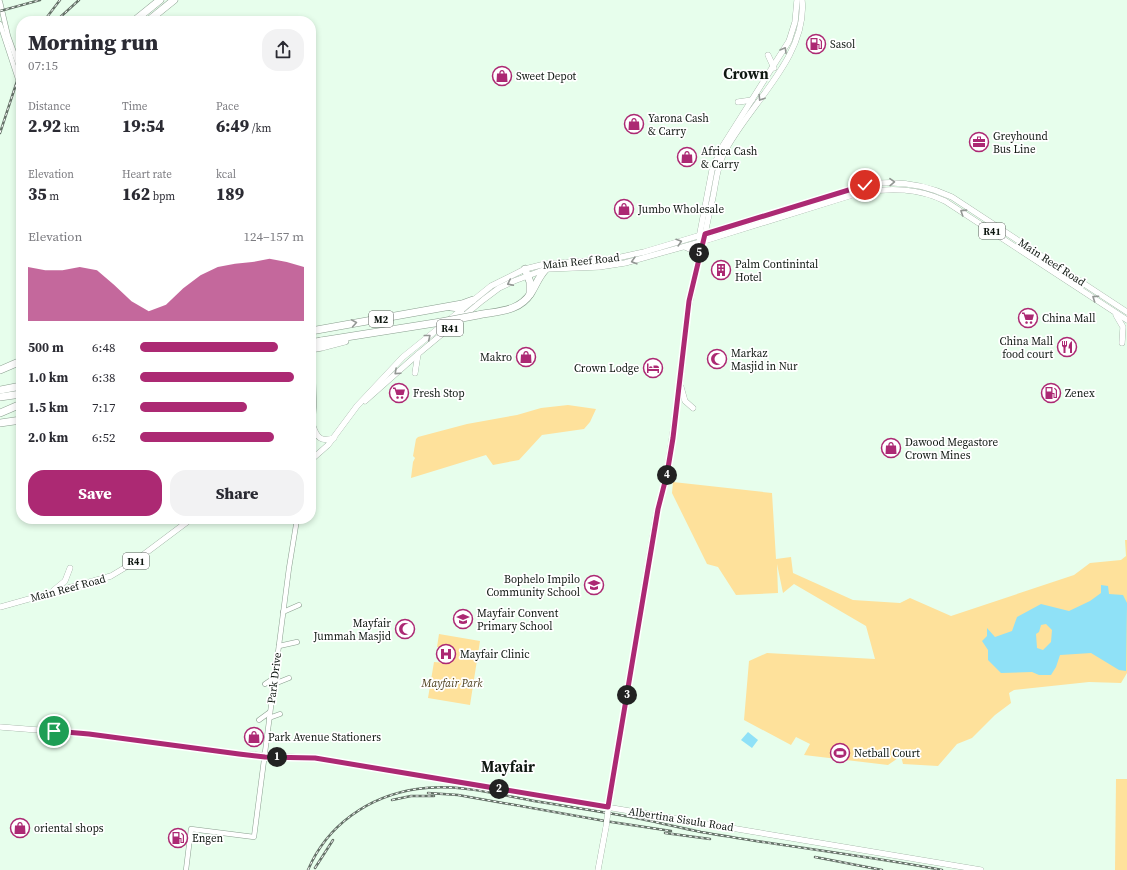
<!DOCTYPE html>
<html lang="en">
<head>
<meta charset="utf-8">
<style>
  :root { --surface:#fff; --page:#f2f2f3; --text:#2b2b33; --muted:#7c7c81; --accent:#ac2973 }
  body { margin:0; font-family:"Source Serif 4",serif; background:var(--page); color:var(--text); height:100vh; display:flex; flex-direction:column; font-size:15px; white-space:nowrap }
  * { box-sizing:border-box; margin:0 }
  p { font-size:13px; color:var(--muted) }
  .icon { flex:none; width:22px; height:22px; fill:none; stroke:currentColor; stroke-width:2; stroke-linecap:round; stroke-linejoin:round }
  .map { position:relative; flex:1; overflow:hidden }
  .drawer { position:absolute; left:16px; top:16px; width:300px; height:508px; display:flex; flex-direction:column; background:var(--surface); border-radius:16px; box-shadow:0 2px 6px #0003 }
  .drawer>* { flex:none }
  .pin { position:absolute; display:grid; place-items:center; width:34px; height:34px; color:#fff; margin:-17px; border:2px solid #fff; border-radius:50%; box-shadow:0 1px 4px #0007 }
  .km { position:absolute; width:20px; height:20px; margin:-10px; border-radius:50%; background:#222; color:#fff; font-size:11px; line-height:20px; text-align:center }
  .round { display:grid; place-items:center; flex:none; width:42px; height:42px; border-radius:16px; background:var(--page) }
  .overview { display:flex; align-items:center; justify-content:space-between; height:68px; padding:0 12px }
  h1 { font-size:22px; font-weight:800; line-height:30px }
  .figures { display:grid; grid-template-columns:repeat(3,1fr); gap:6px; height:68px; padding:4px 12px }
  .figures div { display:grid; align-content:center }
  .figures b { font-size:17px; font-weight:800 }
  .figures small { font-size:11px; font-weight:400 }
  .figures p { font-size:11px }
  .chart { height:112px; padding:8px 12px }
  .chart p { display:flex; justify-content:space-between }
  .chart svg { width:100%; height:72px; margin-top:4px; fill:var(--accent); opacity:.7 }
  .cta { display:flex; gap:8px; margin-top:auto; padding:8px 12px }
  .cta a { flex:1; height:46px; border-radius:16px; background:var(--accent); color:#fff; font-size:16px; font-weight:800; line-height:46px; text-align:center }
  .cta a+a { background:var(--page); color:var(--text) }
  ul { padding:0 12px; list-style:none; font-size:13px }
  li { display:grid; grid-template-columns:64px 48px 1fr; align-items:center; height:30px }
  li i { height:10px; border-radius:5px; background:var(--accent) }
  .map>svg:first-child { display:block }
  .green { fill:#fee19b }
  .water { fill:#8fe1f7; fill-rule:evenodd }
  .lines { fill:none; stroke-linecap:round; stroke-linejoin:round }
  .minor-casing { stroke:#8a9f8f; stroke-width:5.5 }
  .major-casing { stroke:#8a9f8f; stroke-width:6 }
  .highway-casing { stroke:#8a9f8f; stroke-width:8 }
  .minor { stroke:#fff; stroke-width:4.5 }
  .major { stroke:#fff; stroke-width:5.5 }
  .highway { stroke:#fff; stroke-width:7 }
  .rail-casing { stroke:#657268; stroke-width:2.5 }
  .rail { stroke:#fff; stroke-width:1; stroke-dasharray:3; stroke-linecap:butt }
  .major-bridge-casing { stroke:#8a9f8f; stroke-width:6; stroke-linecap:butt }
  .highway-bridge-casing { stroke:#8a9f8f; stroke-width:8; stroke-linecap:butt }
  .major-bridge { stroke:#fff; stroke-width:5.5 }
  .highway-bridge { stroke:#fff; stroke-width:7 }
  .oneway { stroke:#939794 }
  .route-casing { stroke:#fff; stroke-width:8 }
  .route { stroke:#ac2973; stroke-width:5 }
  .labels { text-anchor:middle; stroke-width:3.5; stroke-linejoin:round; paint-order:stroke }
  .shield { fill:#fff; stroke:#585d59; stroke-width:1 }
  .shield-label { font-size:10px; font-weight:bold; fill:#101812 }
  .poi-label { font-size:11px; fill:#101812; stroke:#fff; text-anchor:start }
  .street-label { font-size:11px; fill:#101812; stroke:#fff }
  .park-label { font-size:11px; font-style:italic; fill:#4a3c19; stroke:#fff }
  .district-label { font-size:15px; font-weight:bold; fill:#101812; stroke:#fff }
</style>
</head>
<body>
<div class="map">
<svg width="1127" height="870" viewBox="0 0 1127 870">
  <rect width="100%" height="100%" fill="#e7feec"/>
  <!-- green -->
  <g class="green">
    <path d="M 568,405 L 596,409 L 590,422 L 584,429 L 542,435 L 519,460 L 493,465 L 486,455 L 411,478 L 413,462 L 415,458 L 413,456 L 416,439 L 418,437 L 467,424 L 517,415 L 541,408 Z"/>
    <path d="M 673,482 L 772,493 L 776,559 L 791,557 L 793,573 L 853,600 L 900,603 L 910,598 L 951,616 L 1074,575 L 1090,563 L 1121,560 L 1126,556 L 1125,540 L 1127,540 L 1127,673 L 1121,683 L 1089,682 L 1014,690 L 1009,693 L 1011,703 L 995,715 L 972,738 L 957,744 L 938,766 L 903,764 L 901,756 L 888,765 L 804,755 L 810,744 L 796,737 L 791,745 L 744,720 L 749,661 L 767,653 L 875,659 L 866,626 L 794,584 L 783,593 L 777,564 L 778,593 L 736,595 L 718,567 L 707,564 L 672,493 Z"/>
    <path d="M 439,634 L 480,641 L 470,705 L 428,698 L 434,662 L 448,663 L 450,650 L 437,647 Z"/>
    <path d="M 1116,779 L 1127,779 L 1127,870 L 1115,870 Z"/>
  </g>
  <!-- water -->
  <g class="water">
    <path d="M 1101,585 L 1108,586 L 1109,594 L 1123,595 L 1127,603 L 1126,671 L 1119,670 L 1091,653 L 1060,655 L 1056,667 L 1051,675 L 1039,675 L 1032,672 L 1001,673 L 988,660 L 988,650 L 982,641 L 987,636 L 987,628 L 995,637 L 1012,631 L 1017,617 L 1041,604 L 1069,611 L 1090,601 L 1101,593 ZM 1046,624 L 1052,630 L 1051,642 L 1043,650 L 1037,648 L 1036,634 L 1039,632 L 1041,625 Z"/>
    <path d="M 748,732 L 758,740 L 752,748 L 741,740 Z"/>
  </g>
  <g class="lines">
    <!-- minor casing -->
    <g class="minor-casing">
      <g id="minor">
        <path d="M 0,2 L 8,36 L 21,72"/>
        <path d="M 0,24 L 21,88"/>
        <path d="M 311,442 L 314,405 L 312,346"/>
        <path d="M 283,612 L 299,605"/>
        <path d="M 279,646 L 297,642"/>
        <path d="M 265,684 L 274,678"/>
        <path d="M 274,684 L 289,678"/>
        <path d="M 269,718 L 280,714"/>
        <path d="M 259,720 L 270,712"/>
        <path d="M 186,870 L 191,829 L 254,837 L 289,568 L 297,519"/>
      </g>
    </g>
    <!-- major casing -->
    <g class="major-casing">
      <g id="major">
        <path d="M 768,55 L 774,68"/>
        <path d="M 738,102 L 752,100"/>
        <path d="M 699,238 L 712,170 L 722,147 L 789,41 L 795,22 L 797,0"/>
        <path d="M 685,247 L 694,251 L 697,260"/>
        <path d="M 1116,315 L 1123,327 L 1122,343"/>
        <path d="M 415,373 L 418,354"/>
        <path d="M 681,387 L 685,401 L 693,408"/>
        <path d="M 365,401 L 418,354 L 483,300 L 499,288 L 514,281 L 546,269 L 599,267 L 625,263 L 704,241 L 862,192 C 892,188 918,188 945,201 L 1127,320"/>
        <path d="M 313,426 C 317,438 321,442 334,438"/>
        <path d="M 311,460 L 328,445 L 357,406 L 403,357 L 491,286 L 525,269 L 545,264 L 612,259 L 644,252 L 872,184 C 901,180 926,185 952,197 L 1127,312"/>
        <path d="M 54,590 L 65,581 L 70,568"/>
        <path d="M 0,607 L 111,576 L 131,564 L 191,519"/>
        <path d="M 0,727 L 89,734 L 239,754 L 315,758 L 981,870"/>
        <path d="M 608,810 L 656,516 L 667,472 L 680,383 L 687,316 L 700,251 L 704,241 C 706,226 710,211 713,197 C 716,182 717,168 723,155 C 746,107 808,58 802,0"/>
        <path d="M 598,870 L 606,827"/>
      </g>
    </g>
    <!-- highway casing -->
    <g class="highway-casing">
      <g id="highway">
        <path d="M 134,21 L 160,0"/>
        <path d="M 148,21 L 174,0"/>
        <path d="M 525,269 L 530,282 L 530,294"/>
        <path d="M 451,307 L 459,308 L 461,313 L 459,321"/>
        <path d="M 478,315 C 498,311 519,312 531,293 C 536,285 539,276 546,269"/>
        <path d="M 311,331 L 462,304 L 473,300"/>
        <path d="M 321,341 L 441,322"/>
        <path d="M 322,347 L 345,341"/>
        <path d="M 0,370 L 21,361"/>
        <path d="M 0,390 L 21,386"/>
        <path d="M 0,397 L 21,394"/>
        <path d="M 0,413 L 21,404"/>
        <path d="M 0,423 L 21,420"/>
      </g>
    </g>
    <!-- minor -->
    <use href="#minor" class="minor"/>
    <!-- major -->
    <use href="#major" class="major"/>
    <!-- highway -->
    <use href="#highway" class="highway"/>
    <!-- rail casing -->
    <g class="rail-casing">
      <g id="rail">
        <path d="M 0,11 L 40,0"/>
        <path d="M 44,21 L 60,0"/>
        <path d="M 56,21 L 79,0"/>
        <path d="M 0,133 L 21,69"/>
        <path d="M 428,793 L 458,795 L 605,821 L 671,831"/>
        <path d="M 392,800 L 411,796 L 434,796"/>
        <path d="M 665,833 L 710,839"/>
        <path d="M 815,857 L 882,870"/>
        <path d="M 315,868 L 333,840"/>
        <path d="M 308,870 C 327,825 369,796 417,789 C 456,783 496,794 534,801 C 570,807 606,812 641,819 C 661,823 681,828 701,832 C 781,846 862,855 942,870"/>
      </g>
    </g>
    <!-- rail -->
    <use href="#rail" class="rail"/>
    <!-- major-bridge casing -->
    <g class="major-bridge-casing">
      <path id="major-bridge" d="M 606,827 L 608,811"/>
    </g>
    <!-- highway-bridge casing -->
    <g class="highway-bridge-casing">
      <g id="highway-bridge">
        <path d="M 441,322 L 478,315"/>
        <path d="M 311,343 L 321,341"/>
        <path d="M 311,349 L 322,347"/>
      </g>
    </g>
    <!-- major-bridge -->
    <use href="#major-bridge" class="major-bridge"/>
    <!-- highway-bridge -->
    <use href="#highway-bridge" class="highway-bridge"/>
  </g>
  <!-- one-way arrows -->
  <defs><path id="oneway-chevron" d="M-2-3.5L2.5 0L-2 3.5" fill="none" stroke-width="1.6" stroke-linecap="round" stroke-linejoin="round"/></defs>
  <g class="oneway">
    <use href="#oneway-chevron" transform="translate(784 50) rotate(-60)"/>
    <use href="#oneway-chevron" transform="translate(761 98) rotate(122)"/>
    <use href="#oneway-chevron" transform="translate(892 182) rotate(-1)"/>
    <use href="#oneway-chevron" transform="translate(963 212) rotate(-147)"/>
    <use href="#oneway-chevron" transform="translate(679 242) rotate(-17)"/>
    <use href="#oneway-chevron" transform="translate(634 261) rotate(164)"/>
    <use href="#oneway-chevron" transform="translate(510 283) rotate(154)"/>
    <use href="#oneway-chevron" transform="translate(1095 298) rotate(-146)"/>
    <use href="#oneway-chevron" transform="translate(354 323) rotate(-10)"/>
    <use href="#oneway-chevron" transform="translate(428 337) rotate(-39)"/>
    <use href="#oneway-chevron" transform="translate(397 372) rotate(138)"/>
  </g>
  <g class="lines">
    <!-- route casing -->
    <g class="route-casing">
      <path id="route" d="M 54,731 L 89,734 L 239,754 L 265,757 L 315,758 L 608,807 L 658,509 L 667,474 L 673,438 L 689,301 L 705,234 L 865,185"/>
    </g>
    <!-- route -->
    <use href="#route" class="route"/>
  </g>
  <!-- icons -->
  <defs>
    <g id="fuel-ring" transform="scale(1)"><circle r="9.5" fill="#fff" stroke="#ac2973" stroke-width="1.5"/><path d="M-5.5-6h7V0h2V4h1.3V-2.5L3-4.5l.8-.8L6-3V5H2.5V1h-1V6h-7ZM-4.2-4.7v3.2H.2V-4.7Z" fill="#ac2973"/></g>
    <g id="shop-ring" transform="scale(1)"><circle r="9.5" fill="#fff" stroke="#ac2973" stroke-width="1.5"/><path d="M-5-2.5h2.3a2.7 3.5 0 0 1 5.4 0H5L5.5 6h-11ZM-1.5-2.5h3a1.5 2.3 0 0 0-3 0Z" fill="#ac2973"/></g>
    <g id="office-ring" transform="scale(1)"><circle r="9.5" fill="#fff" stroke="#ac2973" stroke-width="1.5"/><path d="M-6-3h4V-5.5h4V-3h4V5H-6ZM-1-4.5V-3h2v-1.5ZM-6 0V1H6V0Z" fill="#ac2973"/></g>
    <g id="building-ring" transform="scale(1)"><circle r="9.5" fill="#fff" stroke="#ac2973" stroke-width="1.5"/><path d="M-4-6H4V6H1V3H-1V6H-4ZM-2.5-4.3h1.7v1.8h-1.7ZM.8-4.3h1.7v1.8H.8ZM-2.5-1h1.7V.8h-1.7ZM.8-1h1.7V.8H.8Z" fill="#ac2973"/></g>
    <g id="supermarket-ring" transform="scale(1)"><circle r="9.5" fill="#fff" stroke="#ac2973" stroke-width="1.5"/><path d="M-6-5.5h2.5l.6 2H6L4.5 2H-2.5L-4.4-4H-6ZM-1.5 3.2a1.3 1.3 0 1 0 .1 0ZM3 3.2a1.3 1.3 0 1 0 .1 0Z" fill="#ac2973"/></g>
    <g id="restaurant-ring" transform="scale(1)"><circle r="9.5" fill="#fff" stroke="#ac2973" stroke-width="1.5"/><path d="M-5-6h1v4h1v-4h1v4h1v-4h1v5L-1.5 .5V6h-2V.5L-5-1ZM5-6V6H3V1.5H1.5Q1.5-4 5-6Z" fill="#ac2973"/></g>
    <g id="mosque-ring" transform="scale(1)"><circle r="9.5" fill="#fff" stroke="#ac2973" stroke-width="1.5"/><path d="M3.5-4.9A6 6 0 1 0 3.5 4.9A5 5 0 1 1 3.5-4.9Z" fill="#ac2973"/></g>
    <g id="hotel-ring" transform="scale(1)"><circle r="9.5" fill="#fff" stroke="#ac2973" stroke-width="1.5"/><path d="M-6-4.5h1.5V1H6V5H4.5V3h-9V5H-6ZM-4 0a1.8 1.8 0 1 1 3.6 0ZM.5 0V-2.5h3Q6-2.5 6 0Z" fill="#ac2973"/></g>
    <g id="school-ring" transform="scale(1)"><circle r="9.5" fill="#fff" stroke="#ac2973" stroke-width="1.5"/><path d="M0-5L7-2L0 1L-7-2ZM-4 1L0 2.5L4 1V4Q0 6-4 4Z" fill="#ac2973"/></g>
    <g id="hospital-ring" transform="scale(1)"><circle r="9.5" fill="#fff" stroke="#ac2973" stroke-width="1.5"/><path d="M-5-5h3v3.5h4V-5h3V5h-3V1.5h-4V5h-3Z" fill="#ac2973"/></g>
    <g id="stadium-ring" transform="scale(1)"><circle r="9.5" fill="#fff" stroke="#ac2973" stroke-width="1.5"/><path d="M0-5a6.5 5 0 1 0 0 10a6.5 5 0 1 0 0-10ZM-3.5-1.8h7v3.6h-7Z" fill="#ac2973"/></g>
  </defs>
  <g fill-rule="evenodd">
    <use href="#fuel-ring" x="816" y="44"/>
    <use href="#shop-ring" x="502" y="76"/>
    <use href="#shop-ring" x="634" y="124"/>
    <use href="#office-ring" x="979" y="142"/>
    <use href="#shop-ring" x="687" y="157"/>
    <use href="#shop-ring" x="624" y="209"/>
    <use href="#building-ring" x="721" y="270"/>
    <use href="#supermarket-ring" x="1028" y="318"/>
    <use href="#restaurant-ring" x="1067" y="347"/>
    <use href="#shop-ring" x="526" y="357"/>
    <use href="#mosque-ring" x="717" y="359"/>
    <use href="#hotel-ring" x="653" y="368"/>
    <use href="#supermarket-ring" x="399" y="393"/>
    <use href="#fuel-ring" x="1051" y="393"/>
    <use href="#shop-ring" x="891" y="448"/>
    <use href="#school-ring" x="594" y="585"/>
    <use href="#school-ring" x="463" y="619"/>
    <use href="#mosque-ring" x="405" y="629"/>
    <use href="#hospital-ring" x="446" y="654"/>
    <use href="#shop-ring" x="254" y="737"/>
    <use href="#stadium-ring" x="840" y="753"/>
    <use href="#shop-ring" x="20" y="828"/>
    <use href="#fuel-ring" x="178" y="838"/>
  </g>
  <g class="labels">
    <!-- shield labels -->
    <g class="shield">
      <rect x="979" y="223" width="26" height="16" rx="3"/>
      <rect x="369" y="311" width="24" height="16" rx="3"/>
      <rect x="437" y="320" width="26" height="16" rx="3"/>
      <rect x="123" y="553" width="26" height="16" rx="3"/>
    </g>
    <g class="shield-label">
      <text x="992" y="235">R41</text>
      <text x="381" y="323">M2</text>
      <text x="450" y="332">R41</text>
      <text x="136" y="565">R41</text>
    </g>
    <!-- poi labels -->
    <g class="poi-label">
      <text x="830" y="48">Sasol</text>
      <text x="516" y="80">Sweet Depot</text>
      <text x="648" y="122">Yarona Cash<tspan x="648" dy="13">&amp; Carry</tspan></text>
      <text x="993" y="140">Greyhound<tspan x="993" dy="13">Bus Line</tspan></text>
      <text x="701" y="155">Africa Cash<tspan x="701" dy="13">&amp; Carry</tspan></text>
      <text x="638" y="213">Jumbo Wholesale</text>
      <text x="735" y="268">Palm Continintal<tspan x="735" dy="13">Hotel</tspan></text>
      <text x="1042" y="322">China Mall</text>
      <text x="1053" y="345" text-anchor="end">China Mall<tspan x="1053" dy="13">food court</tspan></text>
      <text x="731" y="357">Markaz<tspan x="731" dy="13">Masjid in Nur</tspan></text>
      <text x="512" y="361" text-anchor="end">Makro</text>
      <text x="639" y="372" text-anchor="end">Crown Lodge</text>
      <text x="413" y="397">Fresh Stop</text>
      <text x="1065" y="397">Zenex</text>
      <text x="905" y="446">Dawood Megastore<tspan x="905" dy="13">Crown Mines</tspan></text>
      <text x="580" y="583" text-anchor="end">Bophelo Impilo<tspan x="580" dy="13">Community School</tspan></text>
      <text x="477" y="617">Mayfair Convent<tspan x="477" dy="13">Primary School</tspan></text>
      <text x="391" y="627" text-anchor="end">Mayfair<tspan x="391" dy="13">Jummah Masjid</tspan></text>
      <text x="460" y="658">Mayfair Clinic</text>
      <text x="268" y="741">Park Avenue Stationers</text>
      <text x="854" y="757">Netball Court</text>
      <text x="34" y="832">oriental shops</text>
      <text x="192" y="842">Engen</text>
    </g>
    <!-- street labels -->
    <g class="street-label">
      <text transform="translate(581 261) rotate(-6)" y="4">Main Reef Road</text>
      <text transform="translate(1052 262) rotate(33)" y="4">Main Reef Road</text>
      <text transform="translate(68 588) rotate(-15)" y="4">Main Reef Road</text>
      <text transform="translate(274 678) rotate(-83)" y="4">Park Drive</text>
      <text transform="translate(681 819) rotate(9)" y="4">Albertina Sisulu Road</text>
    </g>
    <!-- park labels -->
    <g class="park-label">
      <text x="452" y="687">Mayfair Park</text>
    </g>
    <!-- district labels -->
    <g class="district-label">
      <text x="746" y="79">Crown</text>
      <text x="508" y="772">Mayfair</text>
    </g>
  </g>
</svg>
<div class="pin" style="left:54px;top:731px;background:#1e9e55"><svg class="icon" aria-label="arrive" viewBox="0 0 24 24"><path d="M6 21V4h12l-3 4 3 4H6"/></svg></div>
<div class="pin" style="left:865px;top:185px;background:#d93025"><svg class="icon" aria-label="check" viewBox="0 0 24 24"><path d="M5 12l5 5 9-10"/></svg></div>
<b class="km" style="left:277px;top:757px">1</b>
<b class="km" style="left:499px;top:789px">2</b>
<b class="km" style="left:627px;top:695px">3</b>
<b class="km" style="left:667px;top:475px">4</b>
<b class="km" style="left:699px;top:253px">5</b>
<section class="drawer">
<div class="overview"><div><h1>Morning run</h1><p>07:15</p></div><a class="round"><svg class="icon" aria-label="share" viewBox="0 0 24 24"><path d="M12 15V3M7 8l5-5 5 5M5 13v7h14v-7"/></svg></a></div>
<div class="figures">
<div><p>Distance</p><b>2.92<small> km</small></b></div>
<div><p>Time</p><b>19:54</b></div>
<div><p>Pace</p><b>6:49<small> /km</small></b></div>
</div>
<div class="figures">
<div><p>Elevation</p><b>35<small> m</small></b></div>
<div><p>Heart rate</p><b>162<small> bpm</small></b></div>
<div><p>kcal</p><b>189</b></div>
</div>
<div class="chart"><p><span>Elevation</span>124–157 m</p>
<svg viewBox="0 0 160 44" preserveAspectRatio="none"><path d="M0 44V11L10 13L20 13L30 11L40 13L50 22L60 32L70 38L80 34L90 24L100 16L110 11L120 9L130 8L140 6L150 8L160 11V44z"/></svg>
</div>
<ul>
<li><b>500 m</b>6:48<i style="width:84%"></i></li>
<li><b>1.0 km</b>6:38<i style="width:94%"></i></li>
<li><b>1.5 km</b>7:17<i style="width:65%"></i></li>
<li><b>2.0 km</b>6:52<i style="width:82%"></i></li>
</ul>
<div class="cta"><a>Save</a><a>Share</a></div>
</section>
</div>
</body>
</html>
